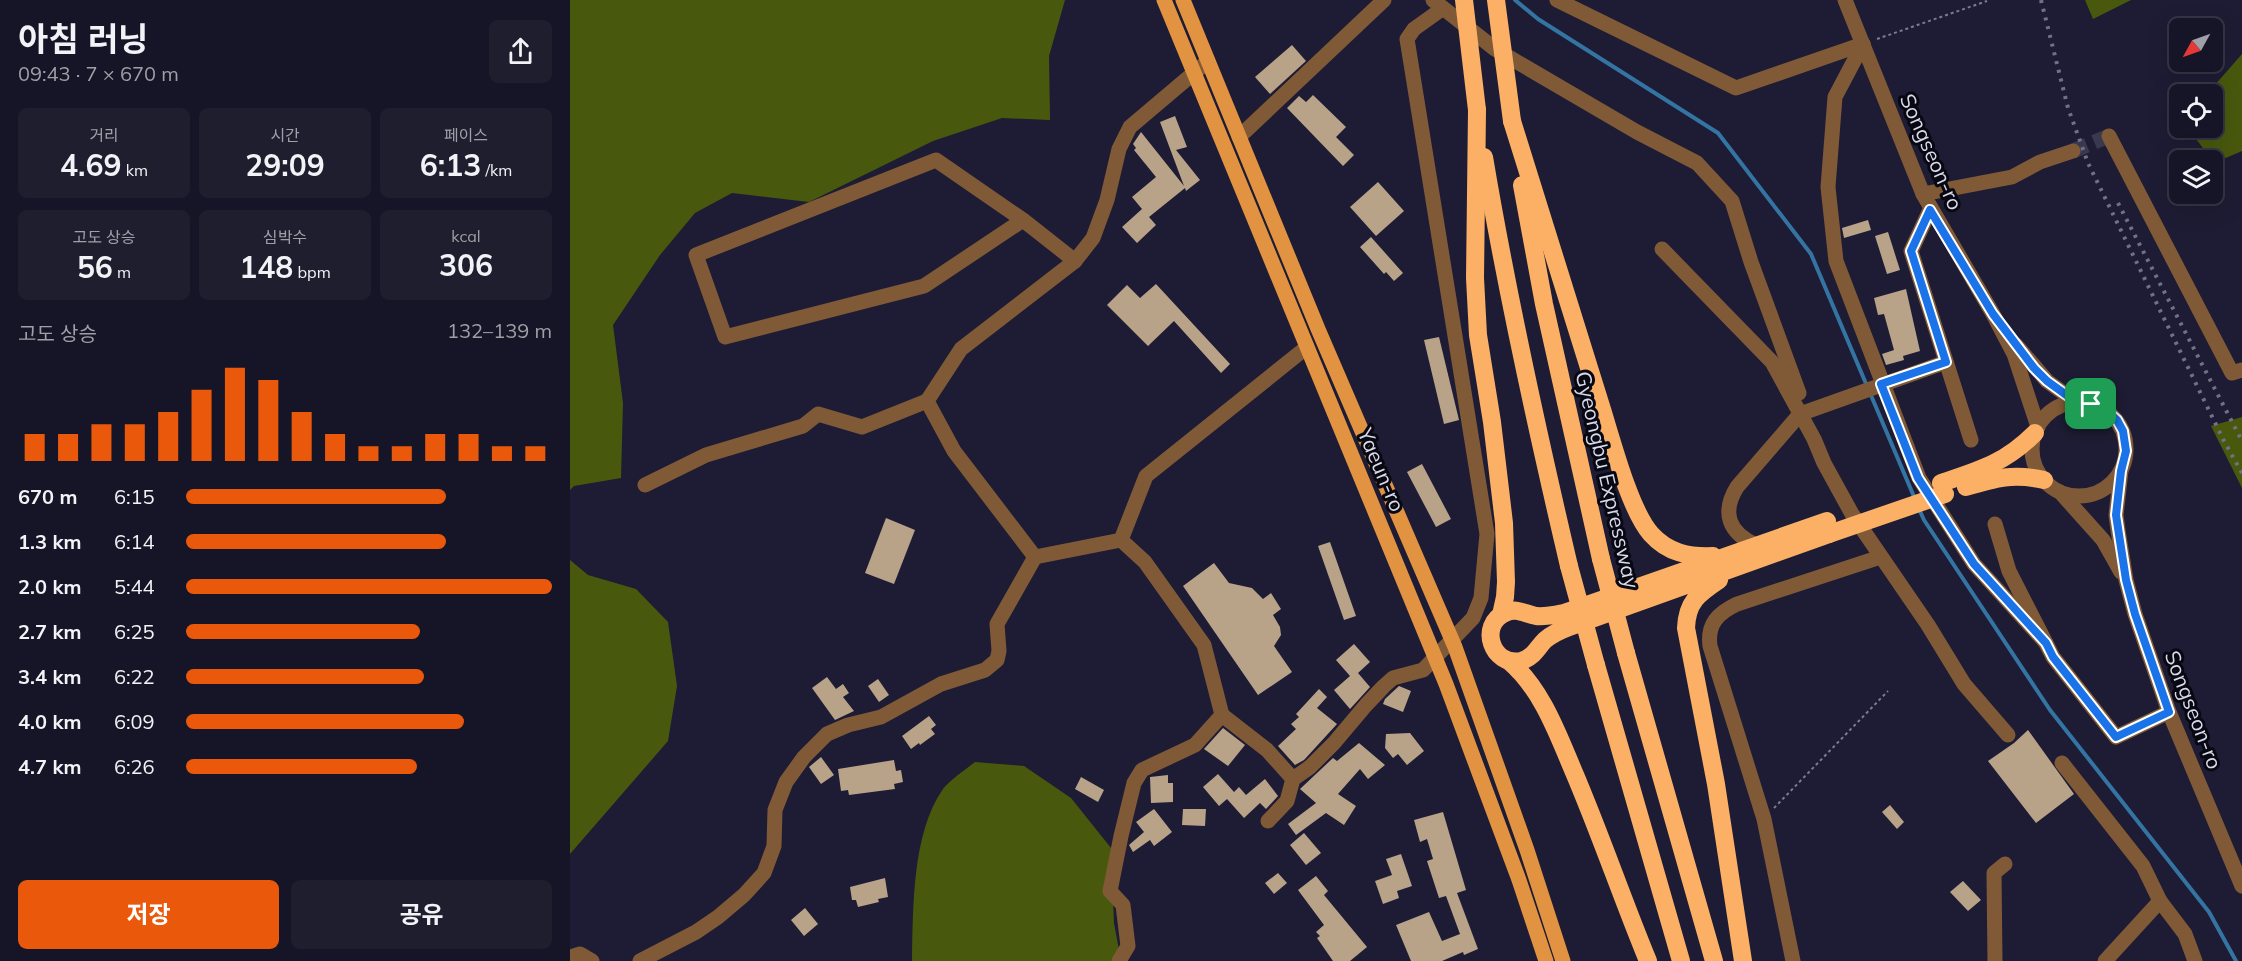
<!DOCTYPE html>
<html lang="ko">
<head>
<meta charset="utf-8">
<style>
  :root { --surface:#161527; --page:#1f1e2f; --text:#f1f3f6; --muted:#9e9fa7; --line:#353444; --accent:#ea580c }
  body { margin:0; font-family:Mulish,"Noto Sans KR",sans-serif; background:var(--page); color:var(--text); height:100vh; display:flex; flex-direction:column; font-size:22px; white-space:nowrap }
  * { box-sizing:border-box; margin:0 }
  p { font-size:20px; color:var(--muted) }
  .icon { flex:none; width:33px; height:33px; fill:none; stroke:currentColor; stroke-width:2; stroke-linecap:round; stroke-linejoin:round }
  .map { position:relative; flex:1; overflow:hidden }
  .panel { display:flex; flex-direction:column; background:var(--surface); width:570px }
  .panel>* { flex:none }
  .needle { width:39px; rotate:230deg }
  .controls { position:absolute; left:1599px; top:18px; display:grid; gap:12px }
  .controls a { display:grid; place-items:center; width:54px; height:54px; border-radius:9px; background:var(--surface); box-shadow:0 6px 24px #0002,0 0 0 2px var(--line); font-size:30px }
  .pin { position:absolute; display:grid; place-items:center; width:51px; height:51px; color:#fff; margin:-26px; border-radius:12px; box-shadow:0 3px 9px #0006 }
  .round { display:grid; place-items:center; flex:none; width:63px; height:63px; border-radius:9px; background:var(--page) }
  .overview { display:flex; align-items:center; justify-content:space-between; height:102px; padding:0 18px }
  h1 { font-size:33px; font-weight:700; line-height:45px }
  .stats { display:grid; grid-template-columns:repeat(3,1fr); gap:9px; height:102px; padding:6px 18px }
  .stats div { display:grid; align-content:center; border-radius:9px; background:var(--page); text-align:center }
  .stats b { font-size:30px; font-weight:700 }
  .stats small { font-size:16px; font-weight:400 }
  .stats p { font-size:16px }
  .chart { height:168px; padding:12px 18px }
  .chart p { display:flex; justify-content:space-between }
  .chart svg { width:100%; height:108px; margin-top:6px; stroke:var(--accent); stroke-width:6 }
  .primary-button { display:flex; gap:12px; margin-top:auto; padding:12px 18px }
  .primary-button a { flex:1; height:69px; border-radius:9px; background:var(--accent); color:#fff; font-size:24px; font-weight:700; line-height:69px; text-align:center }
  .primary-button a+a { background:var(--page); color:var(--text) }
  ul { padding:0 18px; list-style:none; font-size:20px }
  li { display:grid; grid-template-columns:96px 72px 1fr; align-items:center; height:45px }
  li i { height:15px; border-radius:8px; background:var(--accent) }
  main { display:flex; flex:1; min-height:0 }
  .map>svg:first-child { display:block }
  .forest { fill:#48590e }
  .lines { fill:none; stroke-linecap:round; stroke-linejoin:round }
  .stream { stroke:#3474a3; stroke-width:4 }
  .building { fill:#b9a388 }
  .minor-tunnel { stroke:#39384f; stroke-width:15; stroke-dasharray:15 8; stroke-linecap:butt }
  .path { stroke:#7c7c90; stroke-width:2; stroke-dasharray:3 3; stroke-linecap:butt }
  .minor { stroke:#805a36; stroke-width:15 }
  .major { stroke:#e29341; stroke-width:15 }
  .highway { stroke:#fcb066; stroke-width:18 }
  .rail { stroke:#717186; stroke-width:4; stroke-dasharray:3 6; stroke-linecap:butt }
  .highway-bridge { stroke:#fcb066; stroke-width:18 }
  .route-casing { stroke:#fff; stroke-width:12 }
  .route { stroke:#1a73e8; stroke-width:8 }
  .labels { text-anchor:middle; stroke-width:6; stroke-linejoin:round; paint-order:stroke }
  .street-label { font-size:21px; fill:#d8d9ea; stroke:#080812 }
</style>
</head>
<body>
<main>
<section class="panel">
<div class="overview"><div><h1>아침 러닝</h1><p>09:43 · 7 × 670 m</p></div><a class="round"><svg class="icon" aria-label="share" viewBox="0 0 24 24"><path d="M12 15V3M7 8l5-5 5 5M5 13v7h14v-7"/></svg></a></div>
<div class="stats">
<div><p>거리</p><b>4.69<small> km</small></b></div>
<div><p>시간</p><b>29:09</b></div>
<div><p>페이스</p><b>6:13<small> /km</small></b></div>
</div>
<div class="stats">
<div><p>고도 상승</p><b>56<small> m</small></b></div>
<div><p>심박수</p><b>148<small> bpm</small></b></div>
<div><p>kcal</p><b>306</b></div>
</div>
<div class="chart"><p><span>고도 상승</span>132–139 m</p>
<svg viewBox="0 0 160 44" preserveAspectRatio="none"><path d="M5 44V33M15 44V33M25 44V29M35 44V29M45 44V24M55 44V15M65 44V6M75 44V11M85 44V24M95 44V33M105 44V38M115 44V38M125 44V33M135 44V33M145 44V38M155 44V38"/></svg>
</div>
<ul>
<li><b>670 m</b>6:15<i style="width:71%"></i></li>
<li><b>1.3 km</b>6:14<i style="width:71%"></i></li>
<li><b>2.0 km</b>5:44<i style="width:100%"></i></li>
<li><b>2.7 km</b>6:25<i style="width:64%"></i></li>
<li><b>3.4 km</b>6:22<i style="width:65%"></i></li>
<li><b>4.0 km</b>6:09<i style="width:76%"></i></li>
<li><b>4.7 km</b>6:26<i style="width:63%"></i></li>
</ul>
<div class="primary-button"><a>저장</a><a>공유</a></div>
</section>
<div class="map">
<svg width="1672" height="961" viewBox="0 0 1672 961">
  <rect width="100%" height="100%" fill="#1d1c34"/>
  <!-- forest -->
  <g class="forest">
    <path d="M 0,0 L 495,0 L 479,56 L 480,120 L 432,118 L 363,141 L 239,202 L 162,193 L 125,213 L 90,255 L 43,325 L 53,403 L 51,478 L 4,486 L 0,490 Z"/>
    <path d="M 1515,0 L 1561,0 L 1523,19 Z"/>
    <path d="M 1672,54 L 1672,151 L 1644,163 L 1618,128 L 1642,128 L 1642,94 L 1637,94 Z"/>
    <path d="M 1672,417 L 1672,488 L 1641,426 Z"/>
    <path d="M 0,560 L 18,575 L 66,589 L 98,622 L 107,686 L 98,741 L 0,854 Z"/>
    <path d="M 405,762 L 454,766 L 501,798 L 541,848 L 544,923 L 551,961 L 342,961 C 343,908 342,833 373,789 C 381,779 395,770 405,762 Z"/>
  </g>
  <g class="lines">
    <!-- stream -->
    <g class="stream">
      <path d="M 945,0 L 968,19 L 1148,133 L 1241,254 L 1297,386"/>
      <path d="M 1300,393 L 1345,499"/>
      <path d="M 1349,509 L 1354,520 L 1480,710 L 1639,912 L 1666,961"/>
    </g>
  </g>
  <!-- building -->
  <g class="building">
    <path d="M 722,45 L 736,61 L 700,94 L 685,77 Z"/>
    <path d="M 743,95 L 776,127 L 766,137 L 784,155 L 773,166 L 717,108 L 729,96 L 736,102 Z"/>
    <path d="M 605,116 L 617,147 L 606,150 L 630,180 L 616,191 L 615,188 L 579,217 L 586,225 L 567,243 L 552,227 L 572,209 L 562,197 L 586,177 L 564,150 L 566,148 L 563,144 L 571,132 L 614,186 L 590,122 Z"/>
    <path d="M 808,182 L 834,211 L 806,236 L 780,207 Z"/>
    <path d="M 1298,220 L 1301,230 L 1274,238 L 1272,228 Z"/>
    <path d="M 1318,232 L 1330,270 L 1317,274 L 1305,236 Z"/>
    <path d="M 801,237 L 833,273 L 824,281 L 816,272 L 814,274 L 790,247 Z"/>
    <path d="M 586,284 L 660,364 L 651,373 L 604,321 L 578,346 L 537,305 L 557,285 L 570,298 Z"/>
    <path d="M 1336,289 L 1350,351 L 1333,356 L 1334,360 L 1316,365 L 1312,354 L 1324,350 L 1314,314 L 1308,315 L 1304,298 Z"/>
    <path d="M 869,337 L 889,420 L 874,424 L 854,340 Z"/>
    <path d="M 852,464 L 881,519 L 866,527 L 837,472 Z"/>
    <path d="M 316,518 L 345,530 L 324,584 L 295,573 Z"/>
    <path d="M 760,542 L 786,616 L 774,620 L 748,546 Z"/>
    <path d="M 644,563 L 659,583 L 682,588 L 693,599 L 701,593 L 711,609 L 703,615 L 710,627 L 711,635 L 704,646 L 722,672 L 688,695 L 613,586 Z"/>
    <path d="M 784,644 L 800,662 L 788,673 L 800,687 L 780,709 L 764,690 L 780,676 L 766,660 Z"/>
    <path d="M 257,677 L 266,689 L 273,684 L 279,693 L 273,697 L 284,711 L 265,720 L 242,688 Z"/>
    <path d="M 308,679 L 319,695 L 309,702 L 298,686 Z"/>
    <path d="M 829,686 L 841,691 L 833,712 L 813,704 L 815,699 Z"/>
    <path d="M 749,689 L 757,697 L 747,708 L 767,724 L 734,760 L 725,765 L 708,746 L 726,729 L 721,724 L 729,717 L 726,714 Z"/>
    <path d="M 359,716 L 366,725 L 361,729 L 365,734 L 350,745 L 349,743 L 341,749 L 332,736 Z"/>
    <path d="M 653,728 L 675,745 L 658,766 L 634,749 Z"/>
    <path d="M 1458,730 L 1504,794 L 1466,823 L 1418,761 L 1444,743 Z"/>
    <path d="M 840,733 L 854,751 L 837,765 L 828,754 L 823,758 L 815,748 L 816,734 Z"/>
    <path d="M 789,743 L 815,765 L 798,779 L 790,769 L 768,794 L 786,806 L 774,825 L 756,813 L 726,835 L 718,824 L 746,803 L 730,789 L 763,758 L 767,761 Z"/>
    <path d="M 251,757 L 264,775 L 251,784 L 239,767 Z"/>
    <path d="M 324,760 L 326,771 L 331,770 L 333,782 L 324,784 L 325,789 L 279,795 L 278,790 L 271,791 L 268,769 Z"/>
    <path d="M 648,774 L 664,792 L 669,787 L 676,795 L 695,779 L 708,796 L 696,809 L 690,803 L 674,818 L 657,799 L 649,806 L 633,787 Z"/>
    <path d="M 598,775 L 598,783 L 603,783 L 603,802 L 581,803 L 580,777 Z"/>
    <path d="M 511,777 L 534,790 L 528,802 L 505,789 Z"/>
    <path d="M 1320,805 L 1334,822 L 1327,829 L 1312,812 Z"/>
    <path d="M 584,809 L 602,832 L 584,846 L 580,840 L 563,852 L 559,845 L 574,832 L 566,822 Z"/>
    <path d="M 613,809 L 636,809 L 635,826 L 612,825 Z"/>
    <path d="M 873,812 L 896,890 L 887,893 L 908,949 L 894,955 L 893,952 L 872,961 L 841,961 L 826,925 L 859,912 L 872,941 L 890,934 L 876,896 L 869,898 L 857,861 L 863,859 L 857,839 L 850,842 L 844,820 Z"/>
    <path d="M 734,833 L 751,853 L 736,865 L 720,845 Z"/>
    <path d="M 831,854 L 842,886 L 827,891 L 829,898 L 813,904 L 805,881 L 822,875 L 816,859 Z"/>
    <path d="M 708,873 L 717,883 L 704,894 L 695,883 Z"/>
    <path d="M 746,876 L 758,891 L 754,895 L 797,947 L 780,961 L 763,961 L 747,938 L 750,936 L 746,932 L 754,925 L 728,890 Z"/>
    <path d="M 315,878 L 318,897 L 308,899 L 309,902 L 288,907 L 286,900 L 282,900 L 280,887 Z"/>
    <path d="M 1393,881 L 1411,900 L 1398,911 L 1380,892 Z"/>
    <path d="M 235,908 L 248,924 L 234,936 L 221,920 Z"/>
  </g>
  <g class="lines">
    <!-- minor-tunnel -->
    <path class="minor-tunnel" d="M 1503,151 L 1539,136"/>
    <!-- path -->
    <g class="path">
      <path d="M 1307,39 L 1417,1"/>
      <path d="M 1204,808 L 1318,691"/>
    </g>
    <!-- minor -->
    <g class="minor">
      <path d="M 863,0 L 925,49 L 1067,132 L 1127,163 L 1162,201 L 1181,262 L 1229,393"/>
      <path d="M 987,0 L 1166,88 L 1293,44"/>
      <path d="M 1275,0 L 1353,194 L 1423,314 L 1444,354 L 1468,427"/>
      <path d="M 1293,44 L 1265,97 L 1258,187 L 1266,261 L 1349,478 L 1404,564 L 1476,643"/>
      <path d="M 1539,136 L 1662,373 L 1672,370"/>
      <path d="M 669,137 L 814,0"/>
      <path d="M 1353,194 L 1442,177 L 1470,162 L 1503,151"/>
      <path d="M 1360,210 L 1341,251 L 1401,440"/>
      <path d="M 453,220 L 366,160 L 126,255 L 155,337 L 354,286 L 453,220 L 505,261"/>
      <path d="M 1092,249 L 1202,362 L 1244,439 L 1254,463 L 1282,514 L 1358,625 L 1394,684 L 1438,735"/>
      <path d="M 1446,345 L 1477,381 L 1506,402"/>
      <circle cx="1509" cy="449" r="47"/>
      <path d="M 1551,471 L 1546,515 L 1548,530 L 1556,580 L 1565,614 L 1599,712 L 1672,886"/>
      <path d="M 75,485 L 136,455 L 233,426 L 248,414 L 292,427 L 357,401"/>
      <path d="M 1490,492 L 1533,540 L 1551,572"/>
      <path d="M 1425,524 L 1439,571 L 1483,657 L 1546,737 L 1599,712"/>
      <path d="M 1186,545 C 1159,533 1151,513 1167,487 L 1230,414 L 1376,362"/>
      <path d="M 465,557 L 551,540 L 576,476 L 737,347"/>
      <path d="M 652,715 L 697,750 L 723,779"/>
      <path d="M 1492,763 L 1573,866 L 1590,901 L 1535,961"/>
      <path d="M 698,821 L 717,801 L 723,779 L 740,767 L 764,743 L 796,705 L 814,686 L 823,678 L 853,670 L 903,618 L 911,598 L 917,534 L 837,39 L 844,29 L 872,9"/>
      <path d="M 1590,901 L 1615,934 L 1625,961"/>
      <path d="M 0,957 L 10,954 L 22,961"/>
      <path d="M 70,961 L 126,932 L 148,917 L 174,895 L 194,873 L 204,846 L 205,810 L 216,782 L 234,757 L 257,734 L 278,725 L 311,717 L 371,684 L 415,670 L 427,660 L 429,651 L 427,624 L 465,557 L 384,451 L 357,401 L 391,349 L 505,261 L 523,238 L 537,200 L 549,149 L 560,127 L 638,61"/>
      <path d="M 549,961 L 558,946 L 553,905 L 540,891 L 551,836 L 564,783 L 572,770 L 625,745 L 652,715 L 634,645 L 575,562 L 551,540"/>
      <path d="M 1223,961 L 1194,819 L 1140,646 C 1137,624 1148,613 1167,604 L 1310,557"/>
      <path d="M 1425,961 L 1424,873 L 1435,864"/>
    </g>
    <!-- major -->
    <g class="major">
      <path d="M 594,0 L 876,684 L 949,880 L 976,961"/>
      <path d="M 613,0 L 748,329 L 885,647 L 957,850 L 993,961"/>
    </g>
    <!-- highway -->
    <g class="highway">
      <path d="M 907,110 L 905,278 L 908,335 L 922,422 L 934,523 L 936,582 L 935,597 L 931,615"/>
      <path d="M 942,121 C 971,215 1001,309 1030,403 C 1041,437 1059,509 1081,534 C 1098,553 1119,557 1143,556"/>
      <path d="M 914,157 C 937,294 967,430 999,566"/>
      <path d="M 952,185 L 974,304 L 1031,559"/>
      <path d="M 1371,483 C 1410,470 1435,463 1465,433"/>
      <path d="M 1396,487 C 1426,478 1443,473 1474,480"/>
      <path d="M 1257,521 L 994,613 C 984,615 975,617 966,616 C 955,614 946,607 935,613 C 908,625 922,667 951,661 C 963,658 967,648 975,640 C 982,634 991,630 999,627 L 1259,534"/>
      <path d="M 1149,580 C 1128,594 1117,602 1116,628 L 1146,784 L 1173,961"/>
      <path d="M 1056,653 L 1144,961"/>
      <path d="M 939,661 C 971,688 987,732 1003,770 C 1030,833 1052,898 1078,961"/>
      <path d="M 1026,665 L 1111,961"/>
    </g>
    <!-- rail -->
    <g class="rail">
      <path d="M 1471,0 L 1498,108 L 1518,163 L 1654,441 L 1672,473"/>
      <path d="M 1548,203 L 1672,441"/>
    </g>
    <!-- highway-bridge -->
    <g class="highway-bridge">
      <path d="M 894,0 L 907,110"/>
      <path d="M 926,0 L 942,121"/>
      <path d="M 1259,534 L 1375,494"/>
      <path d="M 1031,559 L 1056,653"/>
      <path d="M 999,566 L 1026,665"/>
    </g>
  </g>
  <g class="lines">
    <!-- route casing -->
    <g class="route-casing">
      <path id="route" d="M 1360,210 L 1423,314 L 1464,368 L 1477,381 L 1506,402 L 1527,405 L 1538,412 L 1547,420 L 1553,431 L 1556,451 L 1551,471 L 1546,515 L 1556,580 L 1565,614 L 1599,712 L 1546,737 L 1483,657 L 1476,643 L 1404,564 L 1348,478 L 1311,384 L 1376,362 L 1341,251 Z"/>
    </g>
    <!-- route -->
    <use href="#route" class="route"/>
  </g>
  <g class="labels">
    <!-- street labels -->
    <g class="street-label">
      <text transform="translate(1361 152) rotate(66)" y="7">Songseon-ro</text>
      <text transform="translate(811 470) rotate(67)" y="7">Yaeun-ro</text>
      <text transform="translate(1037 480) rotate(77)" y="7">Gyeongbu Expressway</text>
      <text transform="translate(1623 710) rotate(69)" y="7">Songseon-ro</text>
    </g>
  </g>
</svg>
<div class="controls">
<a><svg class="needle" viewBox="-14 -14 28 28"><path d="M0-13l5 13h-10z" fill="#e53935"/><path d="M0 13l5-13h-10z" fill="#9e9fa7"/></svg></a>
<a><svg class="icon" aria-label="locate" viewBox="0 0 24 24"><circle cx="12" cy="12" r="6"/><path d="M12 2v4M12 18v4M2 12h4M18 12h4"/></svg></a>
<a><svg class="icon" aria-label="layers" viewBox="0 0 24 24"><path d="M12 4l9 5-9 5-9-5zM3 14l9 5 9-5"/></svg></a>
</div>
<div class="pin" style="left:1521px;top:404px;background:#1e9e55"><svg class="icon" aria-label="arrive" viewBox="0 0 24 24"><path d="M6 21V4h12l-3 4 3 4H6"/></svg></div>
</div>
</main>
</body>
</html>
